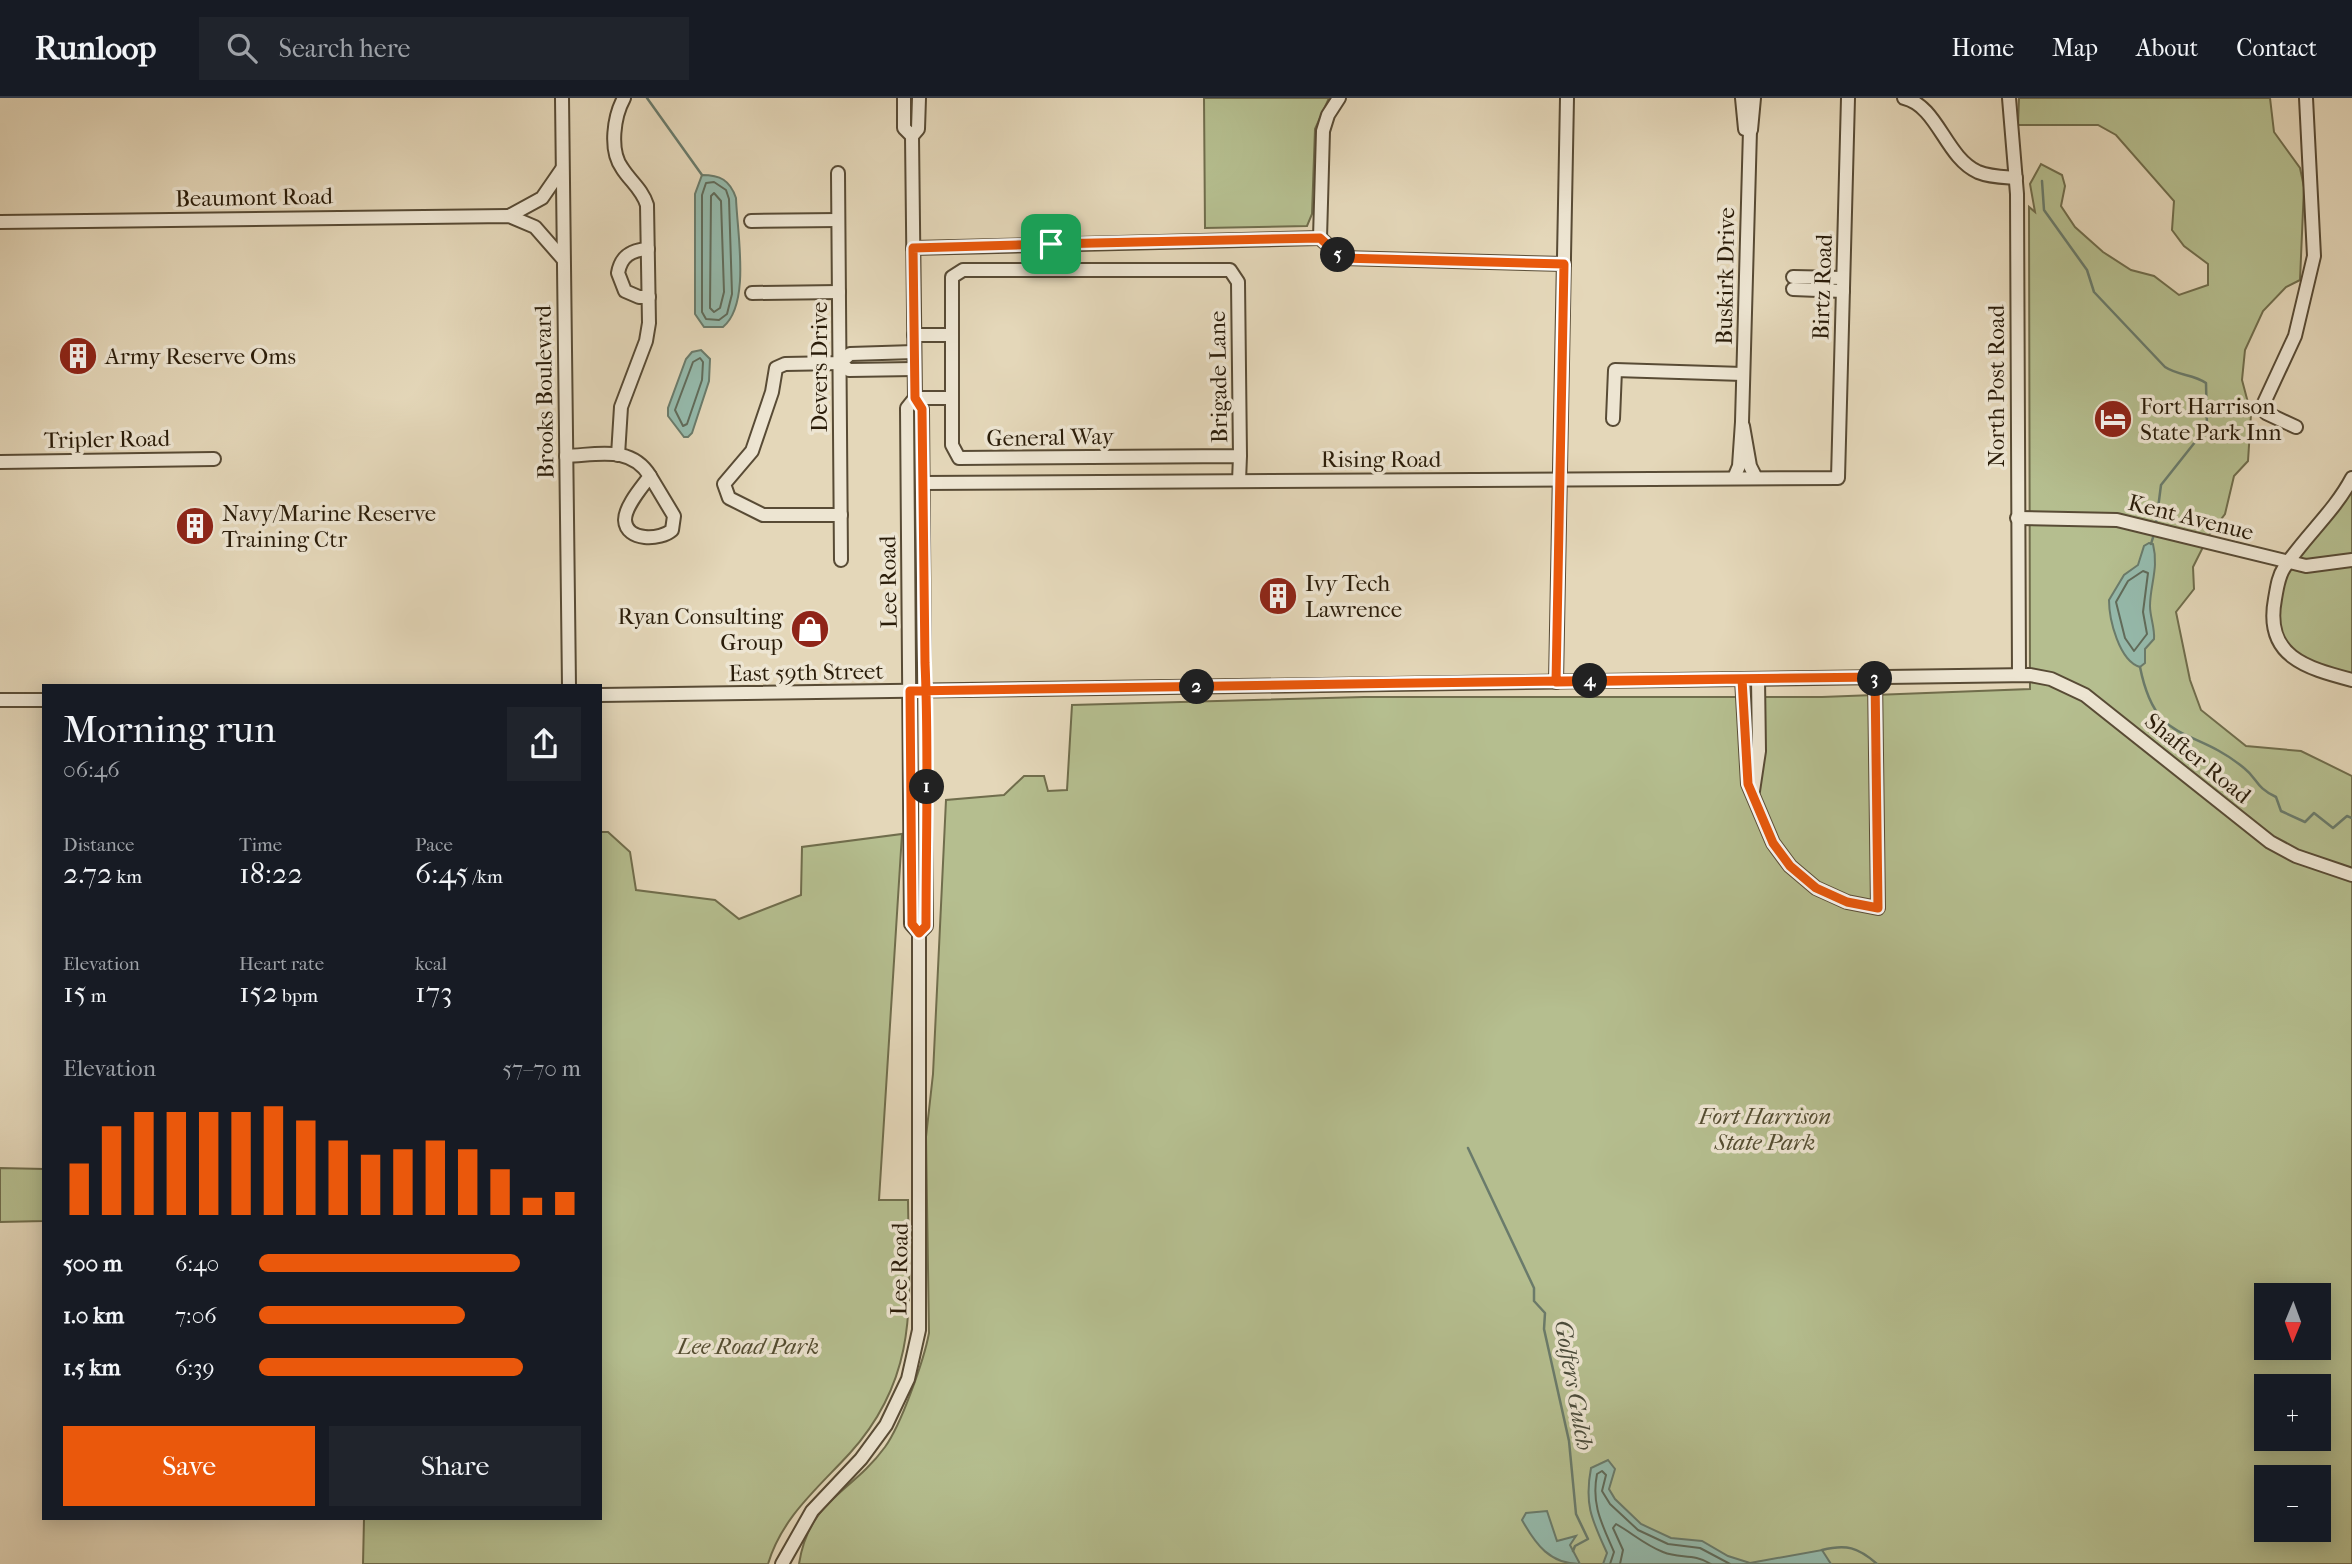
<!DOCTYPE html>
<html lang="en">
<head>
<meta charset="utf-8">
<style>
  :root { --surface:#171b24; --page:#20242c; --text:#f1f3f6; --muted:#9ea1a6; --line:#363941; --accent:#ea580c }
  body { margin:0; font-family:"IM FELL French Canon",serif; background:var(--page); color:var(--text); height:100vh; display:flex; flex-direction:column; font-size:26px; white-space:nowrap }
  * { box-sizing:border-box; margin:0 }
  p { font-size:23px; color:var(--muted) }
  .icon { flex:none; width:38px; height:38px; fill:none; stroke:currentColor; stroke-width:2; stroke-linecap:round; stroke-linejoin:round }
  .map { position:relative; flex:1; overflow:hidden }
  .panel { position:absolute; left:42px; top:586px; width:560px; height:836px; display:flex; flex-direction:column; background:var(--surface); border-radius:0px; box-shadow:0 4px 18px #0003 }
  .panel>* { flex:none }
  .needle { width:46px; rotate:181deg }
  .buttons { position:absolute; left:2254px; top:1185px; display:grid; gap:14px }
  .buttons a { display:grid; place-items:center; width:77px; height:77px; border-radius:0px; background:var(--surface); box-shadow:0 4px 18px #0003; font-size:35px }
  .pin { position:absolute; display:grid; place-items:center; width:60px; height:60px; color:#fff; margin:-30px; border-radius:14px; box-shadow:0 4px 10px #0006 }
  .km { position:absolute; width:35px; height:35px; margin:-18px; border-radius:50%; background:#222; color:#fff; font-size:19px; line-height:35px; text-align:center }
  .round { display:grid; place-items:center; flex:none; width:74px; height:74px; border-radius:0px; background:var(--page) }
  .headline { display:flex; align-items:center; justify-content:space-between; height:119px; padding:0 21px }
  h1 { font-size:38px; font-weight:600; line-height:52px }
  .figures { display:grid; grid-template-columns:repeat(3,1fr); gap:10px; height:119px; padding:7px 21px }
  .figures div { display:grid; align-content:center }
  .figures b { font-size:30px; font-weight:600 }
  .figures small { font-size:19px; font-weight:400 }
  .figures p { font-size:19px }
  .chart { height:196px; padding:14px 21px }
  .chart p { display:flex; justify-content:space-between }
  .chart svg { width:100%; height:126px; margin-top:7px; stroke:var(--accent); stroke-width:6 }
  .action { display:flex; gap:14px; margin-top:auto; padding:14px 21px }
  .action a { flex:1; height:80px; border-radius:0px; background:var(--accent); color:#fff; font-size:28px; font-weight:600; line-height:80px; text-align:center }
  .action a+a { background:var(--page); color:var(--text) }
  ul { padding:0 21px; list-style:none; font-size:23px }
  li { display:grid; grid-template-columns:112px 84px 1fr; align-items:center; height:52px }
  li i { height:18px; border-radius:9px; background:var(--accent) }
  header { display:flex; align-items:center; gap:42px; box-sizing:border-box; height:98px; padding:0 35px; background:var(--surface); border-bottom:2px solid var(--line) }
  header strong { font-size:33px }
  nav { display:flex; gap:38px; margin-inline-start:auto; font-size:24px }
  .search { width:490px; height:63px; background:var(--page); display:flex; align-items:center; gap:18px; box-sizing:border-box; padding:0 24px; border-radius:0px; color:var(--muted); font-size:26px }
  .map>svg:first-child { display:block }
  .green { fill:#b5be8f; stroke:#706d4c; stroke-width:2; fill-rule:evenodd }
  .water { fill:#95baac; stroke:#6a7b6b; stroke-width:2 }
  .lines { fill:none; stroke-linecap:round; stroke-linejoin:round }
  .shore { stroke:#606b5a; stroke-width:2 }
  .stream { stroke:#6a7b6b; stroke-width:2.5 }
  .minor-casing { stroke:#584b35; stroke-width:16 }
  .minor { stroke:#ede5d2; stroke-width:12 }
  .route-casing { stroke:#fff; stroke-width:14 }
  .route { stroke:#ea580c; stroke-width:9 }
  .labels { text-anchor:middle; stroke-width:7; stroke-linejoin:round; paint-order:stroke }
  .street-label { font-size:23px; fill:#2a1c09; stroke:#ede5d2 }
  .poi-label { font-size:23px; fill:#2a1c09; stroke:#ede5d2; text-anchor:start }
  .park-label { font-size:23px; font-style:italic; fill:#544d31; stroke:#ede5d2 }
  .water-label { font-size:24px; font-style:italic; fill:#4a4b3a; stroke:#ede5d2 }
</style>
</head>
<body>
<header>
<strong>Runloop</strong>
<div class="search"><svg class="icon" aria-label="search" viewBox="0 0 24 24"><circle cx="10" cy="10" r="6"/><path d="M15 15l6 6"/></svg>Search here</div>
<nav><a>Home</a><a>Map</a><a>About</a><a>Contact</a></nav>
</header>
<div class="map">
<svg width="2352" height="1466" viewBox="0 0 2352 1466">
  <rect width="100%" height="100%" fill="#e4d7b9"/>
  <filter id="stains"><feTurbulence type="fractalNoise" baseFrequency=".00286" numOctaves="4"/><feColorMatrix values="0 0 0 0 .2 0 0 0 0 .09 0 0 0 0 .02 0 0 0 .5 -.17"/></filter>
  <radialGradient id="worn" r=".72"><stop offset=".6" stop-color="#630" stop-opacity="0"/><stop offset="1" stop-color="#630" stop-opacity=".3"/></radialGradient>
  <!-- green -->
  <g class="green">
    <path d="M 1204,0 L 1329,0 L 1315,31 L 1312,116 L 1307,128 L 1205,130 Z"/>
    <path d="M 2019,0 L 2270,0 L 2274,34 L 2300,70 L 2304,89 L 2300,182 L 2286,189 L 2263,213 L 2245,252 L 2242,282 L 2251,316 L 2248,363 L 2234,378 L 2225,416 L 2209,437 L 2193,469 L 2194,491 L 2176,514 L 2190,582 L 2201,612 L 2246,648 L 2301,653 L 2352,678 L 2352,1466 L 799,1466 C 809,1401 851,1396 885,1349 C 901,1327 924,1262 929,1235 L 926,1039 L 933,976 L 946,702 L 1004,697 L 1024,678 L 1044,678 L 1048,693 L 1067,692 L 1072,607 L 1364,599 L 1822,599 L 2030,591 L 2029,109 L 2035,114 L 2030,86 L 2041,66 L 2062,77 L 2065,88 L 2061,108 L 2075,129 L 2103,154 L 2131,172 L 2154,178 L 2179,197 L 2208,187 L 2208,166 L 2184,148 L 2172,132 L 2174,103 L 2116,37 L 2098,27 L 2018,27 ZM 2266,1197 L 2319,1197 L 2319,1250 L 2266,1250 ZM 2266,1288 L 2319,1288 L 2319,1340 L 2266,1340 ZM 2266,1379 L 2319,1379 L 2319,1432 L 2266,1432 Z"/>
    <path d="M 2352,380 L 2352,582 L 2320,574 L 2279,542 L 2279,480 Z"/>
    <path d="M 600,734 L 608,734 L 630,754 L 636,792 L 715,802 L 739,821 L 801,797 L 802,749 L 902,736 L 879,1102 L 908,1102 C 909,1201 921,1276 850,1355 C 818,1390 782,1419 768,1466 L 363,1466 L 364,1421 L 600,1421 Z"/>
    <path d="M 0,1070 L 44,1071 L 44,1123 L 0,1124 Z"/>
  </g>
  <!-- water -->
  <g class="water">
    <path d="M 702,77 C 720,77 730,82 736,100 C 737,134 751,206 723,229 L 704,229 L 695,216 L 695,96 Z"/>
    <path d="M 701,252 L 710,261 L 709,283 L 692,335 L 688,339 L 684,339 L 668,318 L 668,310 L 686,261 L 692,254 Z"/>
    <path d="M 2149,445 L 2153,446 C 2159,470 2150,487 2150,508 C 2150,519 2155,530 2154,541 L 2145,551 L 2145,565 L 2140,569 C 2119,563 2109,521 2109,502 L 2124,477 L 2138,467 L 2144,448 Z"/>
    <path d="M 1608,1362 L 1615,1371 L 1609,1391 L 1615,1401 L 1641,1426 L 1671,1440 L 1702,1443 L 1728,1458 L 1750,1465 L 1822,1452 L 1831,1466 L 1603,1466 L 1607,1455 C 1592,1422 1584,1407 1591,1370 Z"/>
    <path d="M 1547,1413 L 1557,1443 L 1576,1438 L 1570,1447 L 1580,1466 C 1550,1466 1536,1447 1522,1422 L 1526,1415 Z"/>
  </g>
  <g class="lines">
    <!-- shore -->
    <g class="shore">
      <path d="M 714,84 L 726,92 L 729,101 L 732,196 L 727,216 L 719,222 L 706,221 L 702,214 L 702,97 L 706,85 Z"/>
      <path d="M 714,95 L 721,103 L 724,194 L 720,210 L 714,214 L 710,210 L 711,98 Z"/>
      <path d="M 700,260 L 703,264 L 702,282 L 687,326 L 683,328 L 675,312 L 693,264 Z"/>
      <path d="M 2143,473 L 2148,475 L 2143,514 L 2147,536 L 2134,553 L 2125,540 L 2116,504 L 2128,483 Z"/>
      <path d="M 1610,1466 L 1614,1454 C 1602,1426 1591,1407 1597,1376 L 1602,1373 L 1606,1377 L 1602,1393 L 1610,1406 L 1638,1432 L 1668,1446 L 1700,1450 L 1730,1466"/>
      <path d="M 1620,1466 L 1623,1452 L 1613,1430 L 1616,1426 C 1632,1435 1645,1447 1663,1454 C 1680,1461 1693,1455 1711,1466"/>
    </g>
    <!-- stream -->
    <g class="stream">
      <path d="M 647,0 L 702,77"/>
      <path d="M 2042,83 L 2044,112 L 2087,172 L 2094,194 L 2165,269 C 2179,278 2193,276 2206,285 L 2207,329 L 2161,387 L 2156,426"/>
      <path d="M 2151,446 L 2154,436"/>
      <path d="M 2140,569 C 2156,649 2192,627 2244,670 C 2258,681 2255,689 2276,699 L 2281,713 L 2305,724 L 2314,715 L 2333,730 L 2347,718 L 2352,720"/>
      <path d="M 1468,1050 L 1534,1190 L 1534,1203 L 1545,1215 L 1544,1231 L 1569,1343 L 1576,1416 L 1588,1441 L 1575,1448 L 1573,1453"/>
      <path d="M 1822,1452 C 1846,1446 1858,1449 1877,1466"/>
    </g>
    <!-- minor casing -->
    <g class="minor-casing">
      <g id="minor">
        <path d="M 562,0 L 569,588"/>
        <path d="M 904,0 L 904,30 L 912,38"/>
        <path d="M 919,0 L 918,31 L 912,38 L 915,300 L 922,311 L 926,828 L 919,835"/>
        <path d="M 1742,0 L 1745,31 L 1751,32 L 1754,0"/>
        <path d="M 1904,0 C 1938,8 1945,59 1978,74 C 1990,79 2003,79 2016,80"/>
        <path d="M 2009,0 L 2017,96 L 2019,577"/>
        <path d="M 838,75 L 841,462"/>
        <path d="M 509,118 L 542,100 L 562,71"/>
        <path d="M 751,123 L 838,122"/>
        <path d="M 0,124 L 509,118 L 535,129 L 563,161"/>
        <path d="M 1320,140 L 1342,160 L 1564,166"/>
        <path d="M 913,150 L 1320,140 L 1323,33 L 1328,17 L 1339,0"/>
        <path d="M 648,151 C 631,152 621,158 618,175 L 625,193 L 639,199 L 649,199"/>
        <path d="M 1793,179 L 1843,180"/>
        <path d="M 1793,191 L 1843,193"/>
        <path d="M 752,195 L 839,194"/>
        <path d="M 914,237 L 950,237"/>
        <path d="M 840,265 L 849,272 L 914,271"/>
        <path d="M 915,300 L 951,300"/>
        <path d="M 1613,321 L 1615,272 L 1743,276"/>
        <path d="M 1743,328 L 1750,368 L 1756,380"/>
        <path d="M 2296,329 L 2266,315 L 2263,307 L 2295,238 L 2314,158 L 2306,0"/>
        <path d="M 618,357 L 621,309 L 646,243 L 649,225 L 647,107 C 642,91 630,83 622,70 C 609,52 614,18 624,0"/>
        <path d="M 566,358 C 598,357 631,347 650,378"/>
        <path d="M 0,364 L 214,361"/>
        <path d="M 650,378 L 674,418 L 672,432 C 661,442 626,444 625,422 C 625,408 642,389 650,378 Z"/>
        <path d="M 1734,380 L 1739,368 L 1742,324 L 1750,32"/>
        <path d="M 2352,380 C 2334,414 2305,438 2284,470 C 2278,479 2277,490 2275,501 C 2264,559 2307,570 2352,582"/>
        <path d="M 1239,383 L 1240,358 L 1238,184 L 1230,172 L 963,172 L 952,179 L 952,347 L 959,360 L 1240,358"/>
        <path d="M 923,385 L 1838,380 L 1848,0"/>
        <path d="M 841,417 L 763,417 L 729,400 L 724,386 L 752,353 L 772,294 L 776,270 L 785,266 L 840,265 L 850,256 L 914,254"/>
        <path d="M 2017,420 L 2117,422 L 2306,468 L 2352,462"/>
        <path d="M 1742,581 L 1748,686 L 1773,745 L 1790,768 L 1816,790 L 1847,804 L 1878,810 L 1875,579"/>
        <path d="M 1556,584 L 1567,0"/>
        <path d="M 600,597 L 2030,577 L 2051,581 L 2085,597 L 2270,744 L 2296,758 L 2352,777"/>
        <path d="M 0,602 L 44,602"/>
        <path d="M 1753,693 L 1759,653 L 1758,581"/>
        <path d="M 782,1466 L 812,1413 L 861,1361 L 886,1327 L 908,1281 L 919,1232 L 919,835 L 911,826 L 907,310 L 915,300"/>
      </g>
    </g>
    <!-- minor -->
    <use href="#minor" class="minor"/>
  </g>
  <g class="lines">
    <!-- route casing -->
    <g class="route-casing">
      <path id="route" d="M 1051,146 L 913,150 L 915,300 L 922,311 L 925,565 C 929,652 926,740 926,828 L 919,835 L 912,826 L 910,593 C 1232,586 1553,584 1875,579 L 1878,810 L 1847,804 L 1816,790 L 1790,768 L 1773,745 L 1748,686 L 1742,581 L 1556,584 L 1564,166 L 1342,160 L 1320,140 L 1051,146"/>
    </g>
    <!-- route -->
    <use href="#route" class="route"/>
  </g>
  <!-- icons -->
  <defs>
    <g id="building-disc" transform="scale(2.0125)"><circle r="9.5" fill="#8f2418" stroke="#ede5d2"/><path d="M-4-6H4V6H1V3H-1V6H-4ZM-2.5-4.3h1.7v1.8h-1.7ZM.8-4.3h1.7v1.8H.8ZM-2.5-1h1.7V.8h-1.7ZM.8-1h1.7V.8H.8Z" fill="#fff"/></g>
    <g id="hotel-disc" transform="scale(2.0125)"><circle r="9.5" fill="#8f2418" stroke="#ede5d2"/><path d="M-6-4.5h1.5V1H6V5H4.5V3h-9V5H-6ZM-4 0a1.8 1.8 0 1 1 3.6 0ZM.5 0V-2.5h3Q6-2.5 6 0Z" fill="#fff"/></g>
    <g id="shop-disc" transform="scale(2.0125)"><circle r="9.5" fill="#8f2418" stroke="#ede5d2"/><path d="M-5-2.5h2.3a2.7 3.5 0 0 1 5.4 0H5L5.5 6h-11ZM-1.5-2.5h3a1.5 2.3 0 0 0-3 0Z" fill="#fff"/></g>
  </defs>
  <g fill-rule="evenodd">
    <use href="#building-disc" x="78" y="258"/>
    <use href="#hotel-disc" x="2113" y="321"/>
    <use href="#building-disc" x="195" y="428"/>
    <use href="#building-disc" x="1278" y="498"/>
    <use href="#shop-disc" x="810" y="531"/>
  </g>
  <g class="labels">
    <!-- street labels -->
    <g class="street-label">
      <text transform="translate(254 99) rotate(-1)" y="8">Beaumont Road</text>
      <text transform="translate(1725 178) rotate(-89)" y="8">Buskirk Drive</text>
      <text transform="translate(1822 189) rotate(-88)" y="8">Birtz Road</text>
      <text transform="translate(819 269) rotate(-90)" y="8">Devers Drive</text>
      <text transform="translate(1218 279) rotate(-91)" y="8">Brigade Lane</text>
      <text transform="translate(1996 288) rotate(-90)" y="8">North Post Road</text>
      <text transform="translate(544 294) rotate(-91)" y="8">Brooks Boulevard</text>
      <text transform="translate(1050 339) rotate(-1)" y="8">General Way</text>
      <text transform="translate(107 341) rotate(-1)" y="8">Tripler Road</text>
      <text x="1381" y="369">Rising Road</text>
      <text transform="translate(2191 419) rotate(14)" y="8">Kent Avenue</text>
      <text transform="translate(888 484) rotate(-91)" y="8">Lee Road</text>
      <text transform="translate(806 574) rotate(-1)" y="8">East 59th Street</text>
      <text transform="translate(2198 660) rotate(39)" y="8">Shafter Road</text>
      <text transform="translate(899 1171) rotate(-89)" y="8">Lee Road</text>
    </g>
    <!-- poi labels -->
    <g class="poi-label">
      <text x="105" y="266">Army Reserve Oms</text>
      <text x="2140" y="316">Fort Harrison<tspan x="2140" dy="26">State Park Inn</tspan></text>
      <text x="222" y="423">Navy/Marine Reserve<tspan x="222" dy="26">Training Ctr</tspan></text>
      <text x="1305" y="493">Ivy Tech<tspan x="1305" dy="26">Lawrence</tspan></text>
      <text x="783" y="526" text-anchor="end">Ryan Consulting<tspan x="783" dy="26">Group</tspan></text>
    </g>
    <!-- park labels -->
    <g class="park-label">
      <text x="1765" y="1026">Fort Harrison<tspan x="1765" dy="26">State Park</tspan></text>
      <text x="748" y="1256">Lee Road Park</text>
    </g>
    <!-- water labels -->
    <g class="water-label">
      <text transform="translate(1574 1287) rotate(80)" y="8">Golfers Gulch</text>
    </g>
  </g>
  <rect width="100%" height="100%" filter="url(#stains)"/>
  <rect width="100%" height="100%" fill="url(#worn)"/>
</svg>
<div class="buttons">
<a><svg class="needle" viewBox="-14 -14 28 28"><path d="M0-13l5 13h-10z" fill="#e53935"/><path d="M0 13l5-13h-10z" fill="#9ea1a6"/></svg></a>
<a>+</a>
<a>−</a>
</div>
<div class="pin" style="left:1051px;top:146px;background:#1e9e55"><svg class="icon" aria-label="arrive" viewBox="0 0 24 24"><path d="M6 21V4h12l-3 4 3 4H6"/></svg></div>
<b class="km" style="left:927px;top:689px">1</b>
<b class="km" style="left:1197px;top:589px">2</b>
<b class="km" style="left:1875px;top:581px">3</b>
<b class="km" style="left:1590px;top:583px">4</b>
<b class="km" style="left:1338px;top:157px">5</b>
<section class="panel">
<div class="headline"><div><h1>Morning run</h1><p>06:46</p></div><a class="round"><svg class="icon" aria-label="share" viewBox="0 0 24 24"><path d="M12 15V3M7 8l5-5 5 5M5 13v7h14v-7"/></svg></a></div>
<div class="figures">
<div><p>Distance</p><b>2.72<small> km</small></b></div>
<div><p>Time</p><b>18:22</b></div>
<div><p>Pace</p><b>6:45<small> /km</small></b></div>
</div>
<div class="figures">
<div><p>Elevation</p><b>15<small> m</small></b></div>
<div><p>Heart rate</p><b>152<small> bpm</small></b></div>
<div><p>kcal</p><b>173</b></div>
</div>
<div class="chart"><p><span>Elevation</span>57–70 m</p>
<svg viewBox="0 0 160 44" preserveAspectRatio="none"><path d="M5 44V26M15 44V13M25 44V8M35 44V8M45 44V8M55 44V8M65 44V6M75 44V11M85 44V18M95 44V23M105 44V21M115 44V18M125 44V21M135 44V28M145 44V38M155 44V36"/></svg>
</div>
<ul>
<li><b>500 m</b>6:40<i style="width:81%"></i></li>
<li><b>1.0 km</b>7:06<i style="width:64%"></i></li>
<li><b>1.5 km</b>6:39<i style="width:82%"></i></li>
</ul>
<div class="action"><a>Save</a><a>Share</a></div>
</section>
</div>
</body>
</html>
